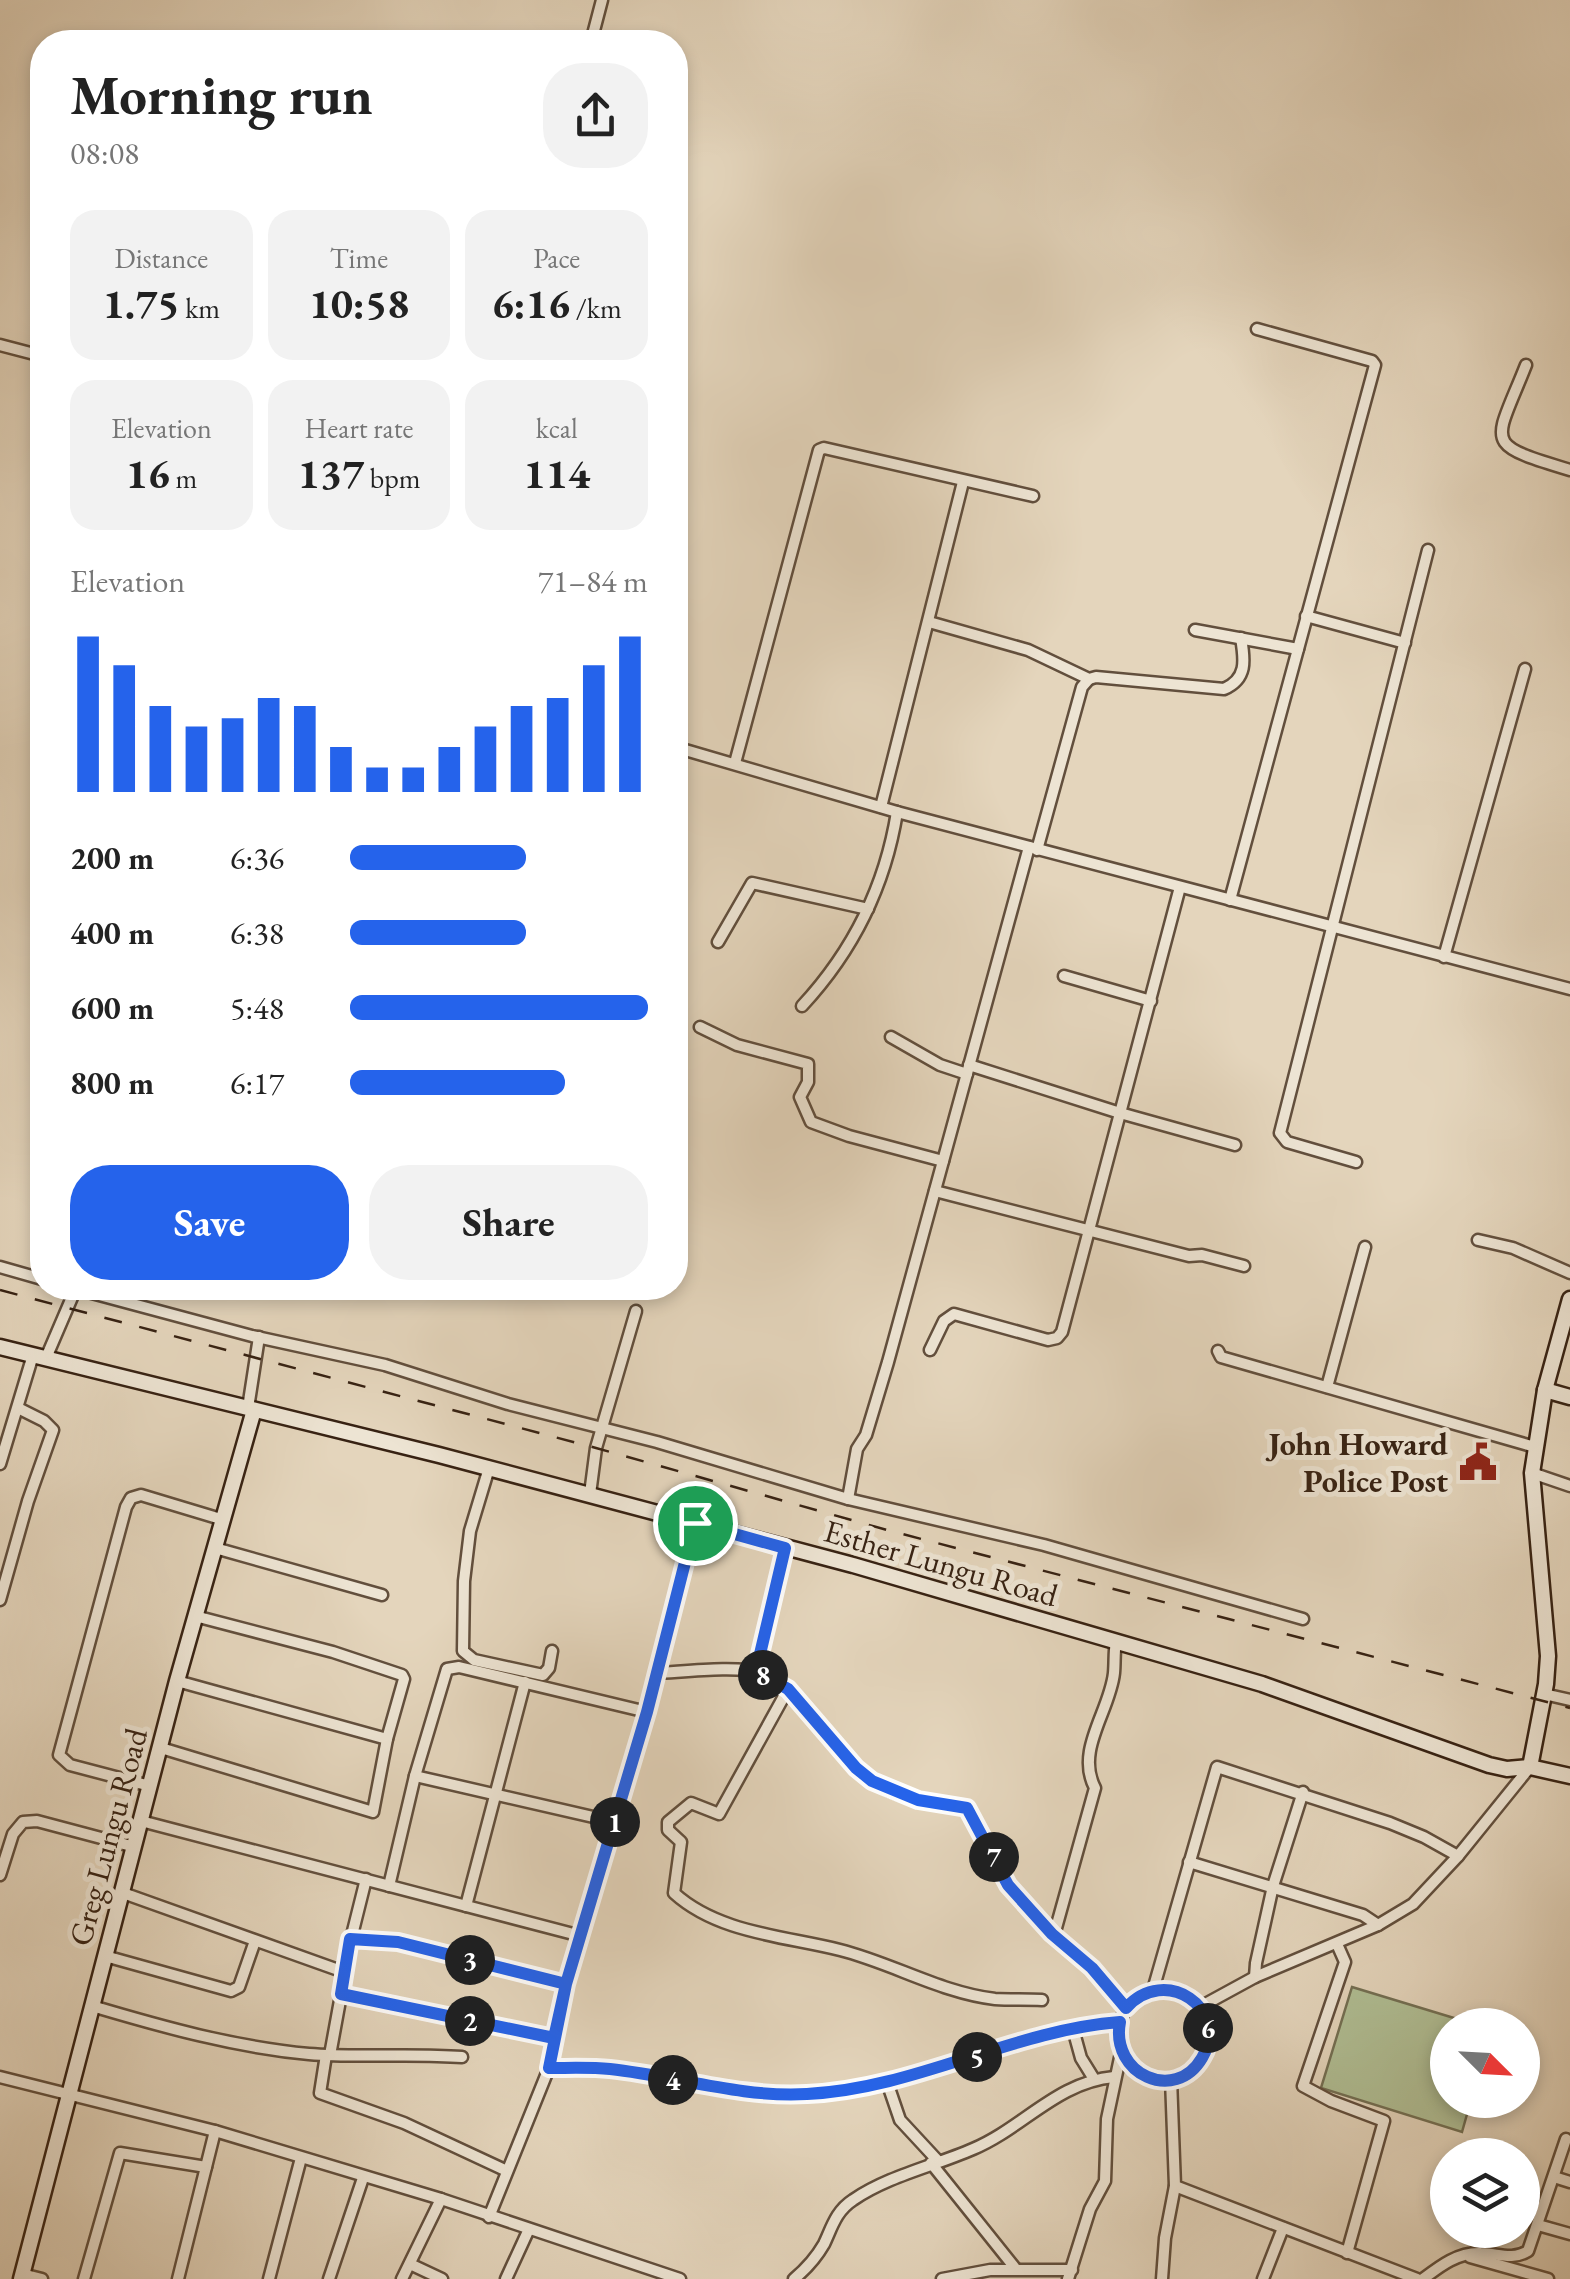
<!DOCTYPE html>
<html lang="en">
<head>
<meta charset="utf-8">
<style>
  :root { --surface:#fff; --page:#f2f2f2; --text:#222; --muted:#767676; --accent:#2563eb }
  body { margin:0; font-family:"EB Garamond",serif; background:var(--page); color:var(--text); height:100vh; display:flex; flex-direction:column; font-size:38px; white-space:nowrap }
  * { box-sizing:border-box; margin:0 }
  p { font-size:32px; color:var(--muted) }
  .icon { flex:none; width:55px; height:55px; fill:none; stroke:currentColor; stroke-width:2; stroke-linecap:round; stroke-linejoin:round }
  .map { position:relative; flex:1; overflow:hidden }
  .panel { position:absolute; left:30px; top:30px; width:658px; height:1270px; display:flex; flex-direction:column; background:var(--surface); border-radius:40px; box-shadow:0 5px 15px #0003 }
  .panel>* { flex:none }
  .needle { width:65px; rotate:114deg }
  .fabs { position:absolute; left:1430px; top:2008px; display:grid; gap:20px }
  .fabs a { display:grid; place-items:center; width:110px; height:110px; border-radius:50%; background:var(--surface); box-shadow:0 5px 15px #0003; font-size:50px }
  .pin { position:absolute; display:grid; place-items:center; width:85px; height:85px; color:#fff; margin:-42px; border:5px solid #fff; border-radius:50%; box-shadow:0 2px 10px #0007 }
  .km { position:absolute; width:50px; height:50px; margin:-25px; border-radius:50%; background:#222; color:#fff; font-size:28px; line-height:50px; text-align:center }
  .round { display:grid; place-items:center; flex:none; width:105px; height:105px; border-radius:40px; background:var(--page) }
  .head { display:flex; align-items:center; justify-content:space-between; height:170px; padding:0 40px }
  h1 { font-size:55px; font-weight:700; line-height:75px }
  .stats { display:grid; grid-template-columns:repeat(3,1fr); gap:15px; height:170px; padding:10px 40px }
  .stats div { display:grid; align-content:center; border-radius:25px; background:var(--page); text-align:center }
  .stats b { font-size:42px; font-weight:700 }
  .stats small { font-size:28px; font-weight:400 }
  .stats p { font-size:28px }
  .chart { height:280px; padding:20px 40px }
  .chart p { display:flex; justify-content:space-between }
  .chart svg { width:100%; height:180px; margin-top:10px; stroke:var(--accent); stroke-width:6 }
  .primary-button { display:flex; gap:20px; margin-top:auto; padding:20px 40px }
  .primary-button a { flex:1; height:115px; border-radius:40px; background:var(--accent); color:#fff; font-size:40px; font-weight:700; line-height:115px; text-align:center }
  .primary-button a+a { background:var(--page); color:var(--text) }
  ul { padding:0 40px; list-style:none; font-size:32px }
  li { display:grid; grid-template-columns:160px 120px 1fr; align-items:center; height:75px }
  li i { height:25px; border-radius:12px; background:var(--accent) }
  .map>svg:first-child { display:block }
  .grass { fill:#b0be94; stroke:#747054; stroke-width:2.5 }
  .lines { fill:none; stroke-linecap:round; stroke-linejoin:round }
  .street-casing { stroke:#624f3d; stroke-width:15 }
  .secondary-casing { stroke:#372213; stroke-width:19 }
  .street { stroke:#ede4d3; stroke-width:10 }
  .secondary { stroke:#ede4d3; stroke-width:14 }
  .rail { stroke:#372213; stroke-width:2.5; stroke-dasharray:18 18; stroke-linecap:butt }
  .route-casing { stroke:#fff; stroke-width:20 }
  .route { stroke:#2563eb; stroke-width:12 }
  .labels { text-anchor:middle; stroke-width:10; stroke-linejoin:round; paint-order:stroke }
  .poi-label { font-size:32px; font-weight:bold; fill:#372213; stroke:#ede4d3; text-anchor:end }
  .street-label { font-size:32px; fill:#372213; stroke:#ede4d3 }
</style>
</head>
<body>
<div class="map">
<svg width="1570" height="2279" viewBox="0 0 1570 2279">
  <rect width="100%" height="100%" fill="#e4d5bc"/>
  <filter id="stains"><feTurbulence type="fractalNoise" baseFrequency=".002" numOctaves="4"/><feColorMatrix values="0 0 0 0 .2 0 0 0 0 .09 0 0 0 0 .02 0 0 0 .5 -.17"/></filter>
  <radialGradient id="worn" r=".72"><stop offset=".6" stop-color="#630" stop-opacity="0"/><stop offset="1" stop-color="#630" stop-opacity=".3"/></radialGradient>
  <!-- grass -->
  <path class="grass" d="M 1352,1987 L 1477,2025 L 1448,2025 L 1448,2100 L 1471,2100 L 1462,2132 L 1321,2088 Z"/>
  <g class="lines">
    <!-- street casing -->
    <g class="street-casing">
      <g id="street">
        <path d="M 591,42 L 602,0"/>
        <path d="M 0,345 L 42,356"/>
        <path d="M 1526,365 C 1494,446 1481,443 1570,470"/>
        <path d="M 1306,616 L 1405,643"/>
        <path d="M 929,622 L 1028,650 L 1089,679 L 1096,677 L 1224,689 C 1247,679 1245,661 1241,638"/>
        <path d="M 1195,630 L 1298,649"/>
        <path d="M 675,747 L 897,812 L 1570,989"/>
        <path d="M 735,763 L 819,450 L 824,448 L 1033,496"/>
        <path d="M 881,807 L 963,482"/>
        <path d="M 1037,850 L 1082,687 L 1089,679"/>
        <path d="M 1230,900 L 1375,365 L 1372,361 L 1257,329"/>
        <path d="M 718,942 L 752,883 L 868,909"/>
        <path d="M 1444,957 L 1525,669"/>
        <path d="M 1064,976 L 1151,1001"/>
        <path d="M 802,1006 C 853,951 885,887 897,812"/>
        <path d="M 700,1027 L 737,1045 L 808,1064 L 808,1082 L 800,1097 L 811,1122 L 849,1136 L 943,1161"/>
        <path d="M 891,1037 L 940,1065 L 967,1074"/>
        <path d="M 969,1065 L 1120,1113 L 1235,1145"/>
        <path d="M 1356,1162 L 1287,1142 L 1280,1133 L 1428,550"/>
        <path d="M 935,1191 L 1189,1256 L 1202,1255 L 1244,1266"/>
        <path d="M 1478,1240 L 1513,1248 L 1570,1273"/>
        <path d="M 0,1267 L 42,1279"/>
        <path d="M 73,1288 L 252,1336 L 385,1365 L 508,1404 L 657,1442 L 848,1499 L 1044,1545 L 1303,1619"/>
        <path d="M 930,1350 L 944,1321 L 954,1314 L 1048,1340 L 1057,1338 L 1062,1332 L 1180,887"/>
        <path d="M 1218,1351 L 1221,1357 L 1535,1447"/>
        <path d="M 46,1358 L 76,1288"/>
        <path d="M 1327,1387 L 1365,1247"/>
        <path d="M 248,1408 L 259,1337"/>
        <path d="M 0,1464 L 33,1355"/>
        <path d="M 489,1468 L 470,1531 L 464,1581 L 463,1651 L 474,1660 L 543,1675 L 549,1668 L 552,1651"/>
        <path d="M 1532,1473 L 1570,1486"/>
        <path d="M 590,1494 L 596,1448 L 636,1311"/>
        <path d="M 848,1499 L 857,1449 L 866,1435 L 888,1362 L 1029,847"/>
        <path d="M 215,1548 L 382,1595"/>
        <path d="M 0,1600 L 28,1501 L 53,1430 L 44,1421 L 18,1408"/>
        <path d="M 756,1671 L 785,1548"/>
        <path d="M 658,1673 C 681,1672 739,1665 759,1673 C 810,1692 828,1750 871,1780 C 899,1800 934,1802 967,1808 L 1008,1885 L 1052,1935 L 1093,1968 L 1127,2008"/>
        <path d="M 177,1681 L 387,1739"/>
        <path d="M 788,1689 L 719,1814 L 691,1803 L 668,1822 L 668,1830 L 681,1842 L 674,1893 C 718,1933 784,1936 840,1950 C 892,1963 942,1993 995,1999 C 1011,2000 1027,1999 1042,2000"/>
        <path d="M 1544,1694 L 1570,1700"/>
        <path d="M 161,1748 L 373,1812 L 387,1739 L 404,1679 L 402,1675 L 333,1652 L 195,1616"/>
        <path d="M 415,1776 L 615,1822"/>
        <path d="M 150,1786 L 70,1765 L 59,1755 L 126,1507 L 131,1498 L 141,1495 L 224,1520"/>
        <path d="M 141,1821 L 581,1936"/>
        <path d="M 1189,1862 L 1363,1915 L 1378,1925"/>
        <path d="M 0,1875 L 13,1834 L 23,1822 L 37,1821 L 135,1847"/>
        <path d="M 389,1886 L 415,1776 L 447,1669 L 459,1667 L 647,1712"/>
        <path d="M 123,1893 L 344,1972"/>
        <path d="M 466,1906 L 525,1682"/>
        <path d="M 1052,1935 L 1056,1928 L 1095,1788 C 1075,1750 1110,1711 1114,1673 C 1115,1662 1114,1653 1116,1641"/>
        <path d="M 351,1939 L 366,1879"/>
        <path d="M 1337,1944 L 1345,1962 L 1303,2086 L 1331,2101 L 1384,2121 L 1347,2253"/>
        <path d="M 105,1956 L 231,1991 L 239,1987 L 255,1941"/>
        <path d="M 1255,1977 L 1256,1963 L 1273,1886 L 1303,1792"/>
        <circle cx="1163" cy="2035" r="45"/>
        <path d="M 1153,1990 L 1217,1767 L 1390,1823 L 1424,1837 L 1458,1856"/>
        <path d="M 92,2006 C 163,2027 234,2047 309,2054 C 360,2058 410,2053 462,2057"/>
        <path d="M 1200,2007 L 1255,1977 L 1378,1925 L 1413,1904 L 1458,1856 L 1530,1767"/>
        <path d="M 1073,2029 L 1081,2058 L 1094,2079"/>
        <path d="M 554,2038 L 341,1995 L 351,1939 L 398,1942 L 566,1985"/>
        <path d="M 326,2055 L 320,2093 L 404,2123 L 507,2171"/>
        <path d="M 330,2055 L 341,1995"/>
        <path d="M 549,2068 C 569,2068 590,2067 610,2069 C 676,2076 740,2098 807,2094 C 915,2089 1013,2030 1120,2022"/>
        <path d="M 0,2077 L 215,2131 L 441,2199 L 680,2279"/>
        <path d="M 1171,2079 L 1175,2186 L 1417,2279"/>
        <path d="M 887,2082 L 900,2120 L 938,2161"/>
        <path d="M 931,2163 L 1015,2268"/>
        <path d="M 1554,2177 L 1570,2182"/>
        <path d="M 489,2217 L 549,2068 L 566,1985 L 647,1712 L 695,1523"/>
        <path d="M 1538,2225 L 1570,2234"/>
        <path d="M 1470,2257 L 1548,2279"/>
        <path d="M 410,2264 L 442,2279"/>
        <path d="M 22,2274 L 42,2279"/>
        <path d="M 84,2279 L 120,2153 L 206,2167"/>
        <path d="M 178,2279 L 215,2131"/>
        <path d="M 269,2279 L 301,2158"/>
        <path d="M 329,2279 L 363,2178"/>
        <path d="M 402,2279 L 441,2199"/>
        <path d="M 506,2279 L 529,2229"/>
        <path d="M 794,2279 C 806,2269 816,2258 824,2244 C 832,2227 836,2211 853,2200 C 888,2176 934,2166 973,2149 C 1023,2128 1057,2082 1114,2077"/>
        <path d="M 942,2279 L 990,2270 L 1072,2270"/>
        <path d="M 1068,2279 L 1090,2209 L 1105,2181 L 1107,2119 L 1121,2053"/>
        <path d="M 1162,2279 L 1165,2238 L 1175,2186"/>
        <path d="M 1263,2279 L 1283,2228"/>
        <path d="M 1423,2279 C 1440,2266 1458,2252 1481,2253 C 1498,2253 1511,2261 1528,2251 L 1566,2139"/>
      </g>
    </g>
    <!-- secondary casing -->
    <g class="secondary-casing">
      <g id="secondary">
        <path d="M 0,1347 L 439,1455 L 853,1565 L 1262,1684 L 1489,1765 L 1507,1769 L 1530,1767 L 1570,1776"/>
        <path d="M 1545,1390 L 1570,1397"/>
        <path d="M 1530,1767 L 1546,1684 L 1548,1656 L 1532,1473 L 1545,1390 L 1570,1299"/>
        <path d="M 21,2279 L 177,1681 L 254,1410"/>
      </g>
    </g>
    <!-- street -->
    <use href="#street" class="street"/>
    <!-- secondary -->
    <use href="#secondary" class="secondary"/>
    <!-- rail -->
    <path class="rail" d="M 0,1290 L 596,1448 L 887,1530 L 1570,1708"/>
  </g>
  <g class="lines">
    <!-- route casing -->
    <g class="route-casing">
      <path id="route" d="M 695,1523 L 647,1712 L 566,1984 L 554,2038 L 341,1994 L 350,1939 L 398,1942 L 566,1984 L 549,2068 C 569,2068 590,2067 610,2069 C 676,2076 740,2098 807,2094 C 915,2089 1013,2030 1120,2022 C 1110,2074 1175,2104 1202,2058 C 1231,2009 1165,1964 1126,2008 L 1092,1968 L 1052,1934 L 1008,1885 L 967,1808 L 918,1800 L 872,1781 L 856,1768 L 788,1689 L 756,1671 L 785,1548 L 695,1523"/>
    </g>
    <!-- route -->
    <use href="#route" class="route"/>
  </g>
  <!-- icons -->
  <defs>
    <g id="civic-bare" transform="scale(3)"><path d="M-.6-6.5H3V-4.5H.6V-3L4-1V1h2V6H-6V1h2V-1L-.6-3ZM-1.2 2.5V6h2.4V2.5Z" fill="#8f2418" stroke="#ede4d3" stroke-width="2.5" paint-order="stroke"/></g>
  </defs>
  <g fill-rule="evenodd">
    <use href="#civic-bare" x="1478" y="1462"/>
  </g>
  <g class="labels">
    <!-- poi labels -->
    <g class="poi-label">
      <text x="1448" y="1455">John Howard<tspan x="1448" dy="37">Police Post</tspan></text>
    </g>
    <!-- street labels -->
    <g class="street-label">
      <text transform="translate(941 1563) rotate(16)" y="11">Esther Lungu Road</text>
      <text transform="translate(108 1837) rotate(-75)" y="11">Greg Lungu Road</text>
    </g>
  </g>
  <rect width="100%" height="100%" filter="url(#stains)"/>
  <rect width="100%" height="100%" fill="url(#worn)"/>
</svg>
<div class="fabs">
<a><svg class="needle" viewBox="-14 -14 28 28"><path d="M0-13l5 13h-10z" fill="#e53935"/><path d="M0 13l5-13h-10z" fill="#767676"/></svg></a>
<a><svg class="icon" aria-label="layers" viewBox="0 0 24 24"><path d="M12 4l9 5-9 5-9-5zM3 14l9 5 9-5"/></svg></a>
</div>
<div class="pin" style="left:695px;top:1523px;background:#1e9e55"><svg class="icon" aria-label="arrive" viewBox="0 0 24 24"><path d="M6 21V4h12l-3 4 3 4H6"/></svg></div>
<b class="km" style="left:615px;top:1822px">1</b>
<b class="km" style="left:470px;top:2021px">2</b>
<b class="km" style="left:470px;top:1960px">3</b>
<b class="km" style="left:673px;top:2080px">4</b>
<b class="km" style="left:977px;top:2057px">5</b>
<b class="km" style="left:1208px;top:2028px">6</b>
<b class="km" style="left:994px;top:1857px">7</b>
<b class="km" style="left:763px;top:1675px">8</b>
<section class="panel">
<div class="head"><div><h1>Morning run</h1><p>08:08</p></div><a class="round"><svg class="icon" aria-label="share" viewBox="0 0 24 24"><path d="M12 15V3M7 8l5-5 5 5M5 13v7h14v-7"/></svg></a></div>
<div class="stats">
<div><p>Distance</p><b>1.75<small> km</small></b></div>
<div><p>Time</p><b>10:58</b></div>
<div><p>Pace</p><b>6:16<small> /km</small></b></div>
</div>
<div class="stats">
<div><p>Elevation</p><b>16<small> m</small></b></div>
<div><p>Heart rate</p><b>137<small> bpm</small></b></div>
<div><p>kcal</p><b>114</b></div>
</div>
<div class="chart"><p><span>Elevation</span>71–84 m</p>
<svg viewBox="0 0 160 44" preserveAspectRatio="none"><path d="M5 44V6M15 44V13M25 44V23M35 44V28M45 44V26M55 44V21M65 44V23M75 44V33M85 44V38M95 44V38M105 44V33M115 44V28M125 44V23M135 44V21M145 44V13M155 44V6"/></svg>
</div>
<ul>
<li><b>200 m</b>6:36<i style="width:59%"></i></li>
<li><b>400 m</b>6:38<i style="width:59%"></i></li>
<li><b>600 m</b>5:48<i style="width:100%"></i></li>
<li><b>800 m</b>6:17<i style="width:72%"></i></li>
</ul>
<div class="primary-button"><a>Save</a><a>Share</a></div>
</section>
</div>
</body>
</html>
